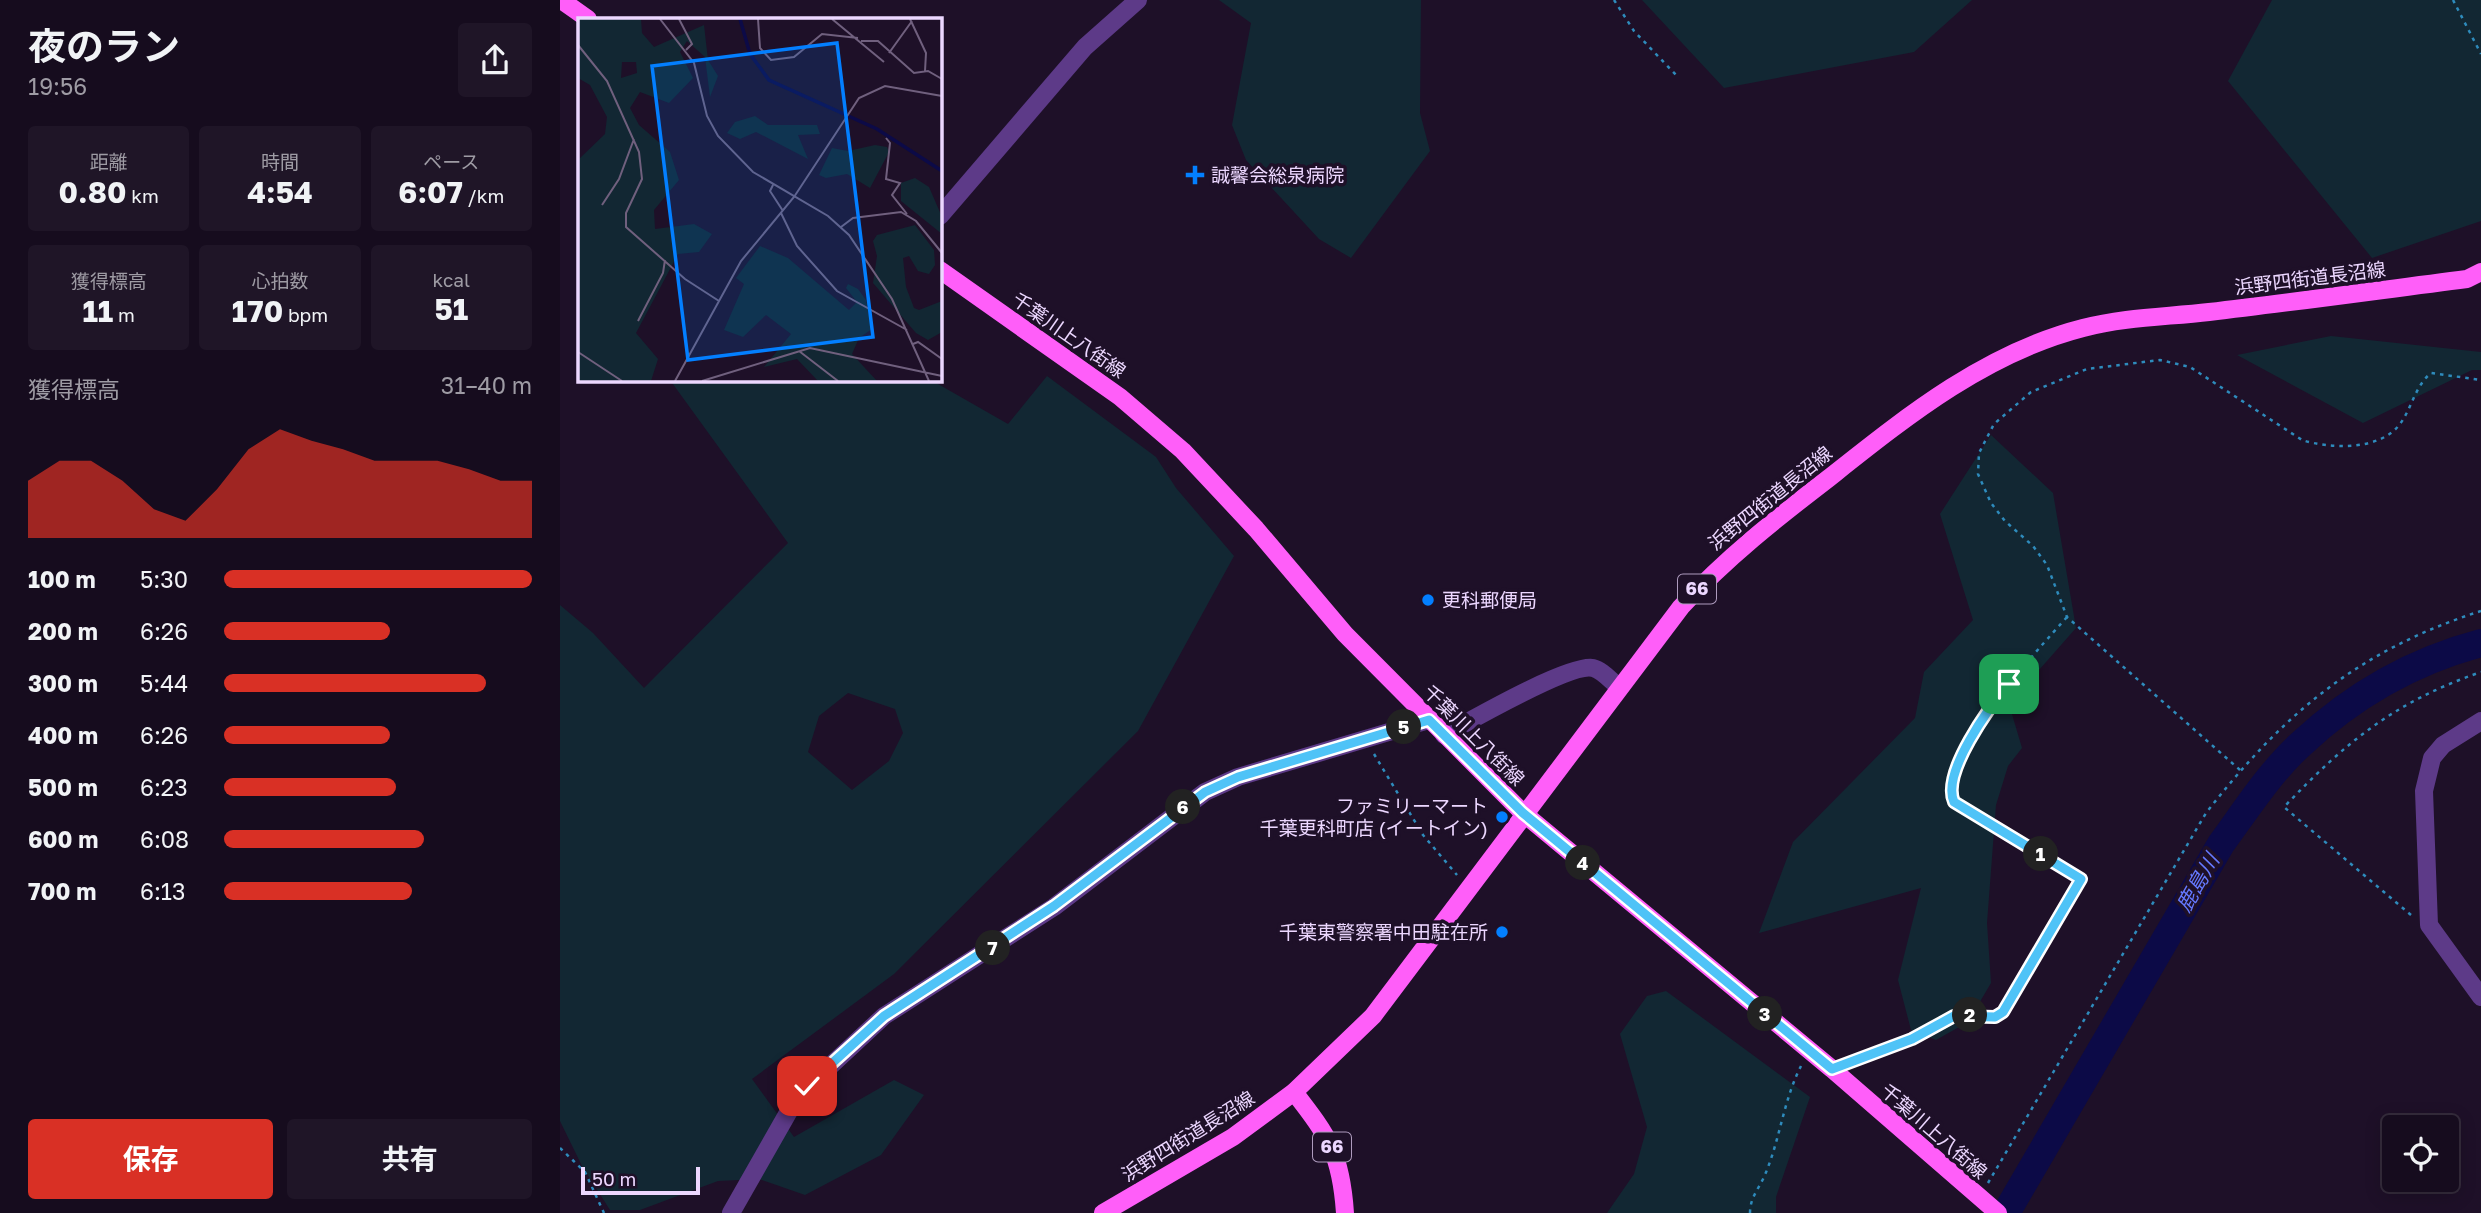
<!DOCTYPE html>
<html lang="ja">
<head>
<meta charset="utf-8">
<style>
  :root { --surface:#160c1e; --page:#1f1527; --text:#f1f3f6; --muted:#9e9ba4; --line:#352c3c; --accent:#d93025 }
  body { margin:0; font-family:"Golos Text","Noto Sans JP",sans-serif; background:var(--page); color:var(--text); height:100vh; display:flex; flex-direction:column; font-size:26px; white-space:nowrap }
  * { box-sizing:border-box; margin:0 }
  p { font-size:23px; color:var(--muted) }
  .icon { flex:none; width:38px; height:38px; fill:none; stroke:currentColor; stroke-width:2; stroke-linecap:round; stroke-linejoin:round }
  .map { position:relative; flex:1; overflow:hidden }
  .drawer { display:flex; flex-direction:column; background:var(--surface); width:560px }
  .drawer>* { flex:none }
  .controls { position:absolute; left:1822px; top:1115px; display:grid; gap:14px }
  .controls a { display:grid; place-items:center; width:77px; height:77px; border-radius:7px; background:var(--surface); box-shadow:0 4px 18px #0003,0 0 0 2px var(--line); font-size:35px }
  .scale { position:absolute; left:21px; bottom:18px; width:119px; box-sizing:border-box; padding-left:7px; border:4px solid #ecd7ff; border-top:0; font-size:19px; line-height:24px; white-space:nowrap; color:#ecd7ff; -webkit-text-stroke:5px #1e1028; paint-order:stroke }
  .pin { position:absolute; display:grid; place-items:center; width:60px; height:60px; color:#fff; margin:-30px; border-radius:14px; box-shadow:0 4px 10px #0006 }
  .km { position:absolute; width:35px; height:35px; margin:-18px; border-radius:50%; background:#222; color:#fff; font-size:19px; line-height:35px; text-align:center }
  .round { display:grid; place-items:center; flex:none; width:74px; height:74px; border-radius:7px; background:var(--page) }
  .overview { display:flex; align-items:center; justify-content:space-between; height:119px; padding:0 28px }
  h1 { font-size:38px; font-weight:700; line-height:52px }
  .metrics { display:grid; grid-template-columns:repeat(3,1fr); gap:10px; height:119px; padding:7px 28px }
  .metrics div { display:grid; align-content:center; border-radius:7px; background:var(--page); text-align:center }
  .metrics b { font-size:30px; font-weight:700 }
  .metrics small { font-size:19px; font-weight:400 }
  .metrics p { font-size:19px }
  .chart { height:196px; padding:14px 28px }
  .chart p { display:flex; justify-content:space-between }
  .chart svg { width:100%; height:126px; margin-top:7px; fill:var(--accent); opacity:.7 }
  .button { display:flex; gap:14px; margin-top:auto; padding:14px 28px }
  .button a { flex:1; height:80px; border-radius:7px; background:var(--accent); color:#fff; font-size:28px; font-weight:700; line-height:80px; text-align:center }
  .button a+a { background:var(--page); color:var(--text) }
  ul { padding:0 28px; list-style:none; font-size:23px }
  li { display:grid; grid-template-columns:112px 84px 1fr; align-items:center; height:52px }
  li i { height:18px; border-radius:9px; background:var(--accent) }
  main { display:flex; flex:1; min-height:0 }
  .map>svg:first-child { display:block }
  .green { fill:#122733; fill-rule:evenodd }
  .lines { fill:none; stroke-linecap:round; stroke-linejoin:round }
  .river { stroke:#0c0a47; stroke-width:28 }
  .path { stroke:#2e8bbc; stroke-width:2.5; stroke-dasharray:3.5 5; stroke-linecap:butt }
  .minor { stroke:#5d3a88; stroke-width:18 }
  .major { stroke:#ff5ef9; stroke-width:18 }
  .route-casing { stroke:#fff; stroke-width:14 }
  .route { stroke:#4fc3f7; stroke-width:9 }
  .poi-dot { fill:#037fff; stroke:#1e1028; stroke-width:2.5 }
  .labels { text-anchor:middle; stroke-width:7; stroke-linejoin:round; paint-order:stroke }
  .shield { fill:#1e1028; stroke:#ae9bbe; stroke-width:2 }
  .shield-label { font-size:18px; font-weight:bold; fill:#ecd7ff }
  .poi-label { font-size:19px; fill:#ecd7ff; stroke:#1e1028; text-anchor:start }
  .street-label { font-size:19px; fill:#ecd7ff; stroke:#1e1028 }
  .water-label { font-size:21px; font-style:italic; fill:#6579ff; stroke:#1e1028 }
  .inset-river { fill:none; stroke:#0c0a47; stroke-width:3.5 }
  .inset-road { fill:none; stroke:#70607e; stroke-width:2 }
  .view { fill:#037fff; fill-opacity:0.15; stroke:#037fff; stroke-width:3.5 }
  .inset-edge { fill:none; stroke:#ecd7ff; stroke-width:3.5 }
</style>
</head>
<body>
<main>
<section class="drawer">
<div class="overview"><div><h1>夜のラン</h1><p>19:56</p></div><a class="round"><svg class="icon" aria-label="share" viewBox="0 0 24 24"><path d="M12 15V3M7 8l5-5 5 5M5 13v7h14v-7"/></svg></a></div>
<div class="metrics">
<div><p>距離</p><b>0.80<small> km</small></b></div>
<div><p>時間</p><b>4:54</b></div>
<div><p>ペース</p><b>6:07<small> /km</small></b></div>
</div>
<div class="metrics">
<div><p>獲得標高</p><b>11<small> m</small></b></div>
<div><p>心拍数</p><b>170<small> bpm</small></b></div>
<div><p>kcal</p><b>51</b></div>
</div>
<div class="chart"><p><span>獲得標高</span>31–40 m</p>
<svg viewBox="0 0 160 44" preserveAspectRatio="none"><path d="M0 44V24L10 17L20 17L30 24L40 34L50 38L60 27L70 13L80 6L90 10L100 13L110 17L120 17L130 17L140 20L150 24L160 24V44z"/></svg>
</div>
<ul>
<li><b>100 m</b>5:30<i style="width:100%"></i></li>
<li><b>200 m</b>6:26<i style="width:54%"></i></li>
<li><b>300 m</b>5:44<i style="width:85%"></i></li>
<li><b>400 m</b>6:26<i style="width:54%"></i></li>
<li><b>500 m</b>6:23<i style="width:56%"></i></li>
<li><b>600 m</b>6:08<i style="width:65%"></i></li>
<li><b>700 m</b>6:13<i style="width:61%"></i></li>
</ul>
<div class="button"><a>保存</a><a>共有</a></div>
</section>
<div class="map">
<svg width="1921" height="1213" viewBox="0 0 1921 1213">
  <rect width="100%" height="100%" fill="#1e1028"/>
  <!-- green -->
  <g class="green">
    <path d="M 659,0 L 861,0 L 860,113 L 870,151 L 791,258 L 759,239 L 686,160 L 672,125 L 691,23 Z"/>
    <path d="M 1082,0 L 1412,0 L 1354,52 L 1164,88 Z"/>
    <path d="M 1712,0 L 1921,0 L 1921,221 L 1812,258 L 1668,81 Z"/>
    <path d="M 1771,336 L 1921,352 L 1921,370 L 1912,370 L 1803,423 L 1677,355 Z"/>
    <path d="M 487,376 L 596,457 L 616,488 L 674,556 L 578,731 L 334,974 L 192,1079 L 234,1137 L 334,1080 L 364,1095 L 321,1155 L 245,1195 L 199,1179 L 158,1181 L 80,1210 L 50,1210 L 22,1166 L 0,1121 L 0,605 L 33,633 L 84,688 L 228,543 L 110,380 L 371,380 L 448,424 ZM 288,693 L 335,709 L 343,733 L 329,761 L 292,790 L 248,752 L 259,716 Z"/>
    <path d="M 1431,435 L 1493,493 L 1516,628 L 1449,704 L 1462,748 L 1448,766 L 1436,805 L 1427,923 L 1431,983 L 1408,1022 L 1376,1040 L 1351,1030 L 1338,980 L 1361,888 L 1199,933 L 1233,842 L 1355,718 L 1364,672 L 1413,620 L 1380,514 Z"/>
    <path d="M 1106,991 L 1250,1097 L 1216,1197 L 1216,1213 L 1047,1213 L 1074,1174 L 1087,1127 L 1060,1034 L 1087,996 Z"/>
  </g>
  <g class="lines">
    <!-- river -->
    <path class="river" d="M 1446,1213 L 1661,844 C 1686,810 1710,772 1741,744 C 1792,696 1853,661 1921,643"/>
    <!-- path -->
    <g class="path">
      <path d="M 1054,0 L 1074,31 L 1117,76"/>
      <path d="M 1893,0 L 1921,54"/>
      <path d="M 814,754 L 863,835 L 897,875"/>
      <path d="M 1680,770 L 1507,617 L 1487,565 L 1473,546 L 1445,521 L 1431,503 L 1418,474 L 1419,453 L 1434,424 L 1471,392 L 1527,369 L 1600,360 L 1630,367 L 1742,440 C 1770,449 1820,451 1840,424 C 1852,408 1855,386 1871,373 L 1921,380"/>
      <path d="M 1851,915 L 1724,807 C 1786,742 1834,702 1921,672"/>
      <path d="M 1288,1063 L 1352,1039 L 1394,1016 L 1435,1017 L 1443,1012 L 1521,879 L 1394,802 C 1375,758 1478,650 1507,617"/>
      <path d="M 0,1148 L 25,1172 L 44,1213"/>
      <path d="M 1428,1183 L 1646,813 C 1724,713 1799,650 1921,611"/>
      <path d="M 1190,1213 C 1190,1198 1198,1190 1204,1177 C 1220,1141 1223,1101 1241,1066"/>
    </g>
    <!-- minor -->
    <g class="minor">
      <path d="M 380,216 L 525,47 L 578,0"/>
      <path d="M 1921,721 L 1883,745 L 1872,758 L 1864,791 L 1869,925 L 1921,997"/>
      <path d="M 884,735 C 908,722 1010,663 1033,668 C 1042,670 1051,681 1059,687"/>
      <path d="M 171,1213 L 237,1097 L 324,1016 L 494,907 L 645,792 L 678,777 L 869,720"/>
    </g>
    <!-- major -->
    <g class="major">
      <path d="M 1,0 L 28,19"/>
      <path d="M 380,270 L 560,397 L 623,451 L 696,529 L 785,634 L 963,813 L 1272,1069 L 1438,1213"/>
      <path d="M 734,1092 C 769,1137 781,1154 785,1213"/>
      <path d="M 543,1213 L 673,1137 L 734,1092 L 813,1016 L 1121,607 C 1166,558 1217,518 1269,478 C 1346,417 1425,353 1523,328 C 1565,317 1606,317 1649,312 C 1735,302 1821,290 1907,279 L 1921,272"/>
    </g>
  </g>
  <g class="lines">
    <!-- route casing -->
    <g class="route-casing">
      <path id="route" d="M 247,1086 L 324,1016 L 494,906 L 645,792 L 678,777 L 869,720 L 963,813 L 1272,1069 L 1352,1039 L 1394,1016 L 1435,1017 L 1443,1012 L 1521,879 L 1394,802 C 1381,773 1430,706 1449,684"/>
    </g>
    <!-- route -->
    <use href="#route" class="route"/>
  </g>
  <!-- markers -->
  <g class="poi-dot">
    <path d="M631.5 164.5h7v7h7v7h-7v7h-7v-7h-7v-7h7z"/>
    <circle cx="868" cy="600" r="7"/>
    <circle cx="942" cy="817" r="7"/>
    <circle cx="942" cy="932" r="7"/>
  </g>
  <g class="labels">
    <!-- shield labels -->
    <g class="shield">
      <rect x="1118" y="574.5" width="38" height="29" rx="5"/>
      <rect x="753" y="1132.5" width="38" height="29" rx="5"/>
    </g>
    <g class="shield-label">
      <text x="1137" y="595">66</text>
      <text x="772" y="1153">66</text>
    </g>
    <!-- poi labels -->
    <g class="poi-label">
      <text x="651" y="182">誠馨会総泉病院</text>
      <text x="882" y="607">更科郵便局</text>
      <text x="928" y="813" text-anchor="end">ファミリーマート<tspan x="928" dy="22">千葉更科町店 (イートイン)</tspan></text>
      <text x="928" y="939" text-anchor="end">千葉東警察署中田駐在所</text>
    </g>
    <!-- street labels -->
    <g class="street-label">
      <text transform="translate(1750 278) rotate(-7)" y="7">浜野四街道長沼線</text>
      <text transform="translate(509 335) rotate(35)" y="7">千葉川上八街線</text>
      <text transform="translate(1210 498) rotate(-39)" y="7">浜野四街道長沼線</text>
      <text transform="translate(914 735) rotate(45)" y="7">千葉川上八街線</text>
      <text transform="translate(1374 1131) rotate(41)" y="7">千葉川上八街線</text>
      <text transform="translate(628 1136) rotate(-32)" y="7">浜野四街道長沼線</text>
    </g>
    <!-- water labels -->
    <g class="water-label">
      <text transform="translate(1638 883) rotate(-60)" y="7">鹿島川</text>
    </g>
  </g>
  <!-- overview -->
  <g transform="translate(18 18)">
    <rect width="364" height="364" fill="#1e1028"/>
    <path d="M 0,1 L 63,1 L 64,15 L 76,29 L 126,7 L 130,42 L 140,58 L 132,79 L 127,39 L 109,23 L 102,34 L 115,60 L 91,85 L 62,74 L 52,90 L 61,107 L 92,134 L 101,162 L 76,192 L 77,211 L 116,206 L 134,216 L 121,234 L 100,236 L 58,315 L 80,341 L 73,363 L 0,363 L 0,142 L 27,116 L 29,99 L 12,67 L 0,60 ZM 44,44 L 58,44 L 59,55 L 43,60 ZM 177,98 L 190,107 L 239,107 L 242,116 L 220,117 L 230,141 L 178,114 L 162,121 L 149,115 L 157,104 ZM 297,127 L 309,129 L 311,134 L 292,170 L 269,156 L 248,160 L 241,157 L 254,130 L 270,133 ZM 337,160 L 351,169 L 364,199 L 364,216 L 323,183 L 323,165 ZM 337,207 L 356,232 L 357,247 L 351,256 L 340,253 L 331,238 L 325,240 L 328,269 L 336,290 L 341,292 L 364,283 L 364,314 L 350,322 L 338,315 L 295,265 L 299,238 L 295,223 L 299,217 ZM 182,228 L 210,240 L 271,292 L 279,284 L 268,270 L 270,266 L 280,271 L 288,282 L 294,311 L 281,320 L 274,336 L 299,363 L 240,363 L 219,341 L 186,349 L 213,316 L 188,297 L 165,319 L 146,312 L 166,266 L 158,260 Z" fill="#122733" fill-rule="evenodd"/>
    <path class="inset-river" d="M 162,1 L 172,36 L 191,62 L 299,111 L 364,153"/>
    <path class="inset-road" d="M 82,1 L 116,45 L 129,98 L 140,118 L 175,154 L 250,198 L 271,217 L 314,281 L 351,363M 101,1 L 114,26 L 108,32M 180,1 L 182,30 L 193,42 L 216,39 L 244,16 L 280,20M 254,1 L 306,44M 332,1 L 348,35 L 347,53M 283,23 L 300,23 L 336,55 L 350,53 L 364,61M 0,27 L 29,63 L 61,134 L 64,161 L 48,195 L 48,209 L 107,261 L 141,283M 311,35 L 334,3M 308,120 L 312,125 L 308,161 L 322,165 L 314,177 L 329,196M 195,167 L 192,173 L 205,193M 24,187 L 41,161 L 56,121M 203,195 L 219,228 L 259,273 L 329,312M 263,209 L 275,200 L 323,194 L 338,203 L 364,235M 60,303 L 85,255 L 87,242M 335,326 L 340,324 L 364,341M 221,333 L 260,363M 0,334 L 44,363M 97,363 L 163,243 L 216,179 L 281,80 L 307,68 L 364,78M 124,363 L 232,330 L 364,358"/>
    <path class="view" d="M 259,25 L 295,319 L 110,342 L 74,48 Z"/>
    <rect width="364" height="364" class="inset-edge"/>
  </g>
</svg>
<div class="controls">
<a><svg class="icon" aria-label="locate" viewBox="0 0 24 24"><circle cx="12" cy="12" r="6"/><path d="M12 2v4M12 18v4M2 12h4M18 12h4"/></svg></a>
</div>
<div class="scale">50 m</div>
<div class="pin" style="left:1449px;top:684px;background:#1e9e55"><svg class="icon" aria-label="arrive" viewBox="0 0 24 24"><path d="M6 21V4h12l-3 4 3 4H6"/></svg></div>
<div class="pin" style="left:247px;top:1086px;background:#d93025"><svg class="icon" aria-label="check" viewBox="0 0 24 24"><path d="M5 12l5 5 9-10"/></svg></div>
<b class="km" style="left:1481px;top:854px">1</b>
<b class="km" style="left:1410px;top:1015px">2</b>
<b class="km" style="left:1205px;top:1014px">3</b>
<b class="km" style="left:1023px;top:863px">4</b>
<b class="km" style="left:844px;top:727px">5</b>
<b class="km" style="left:623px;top:807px">6</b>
<b class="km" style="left:433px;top:948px">7</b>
</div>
</main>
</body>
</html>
